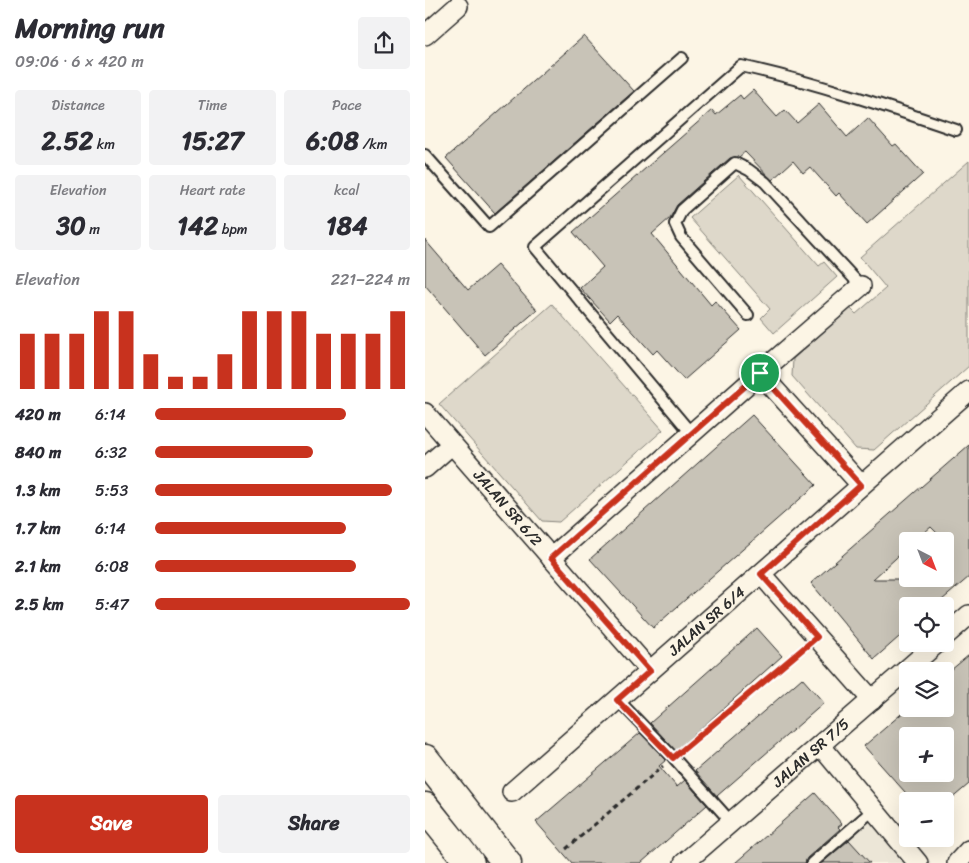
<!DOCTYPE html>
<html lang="en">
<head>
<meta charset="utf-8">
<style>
  :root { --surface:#fff; --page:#f2f2f3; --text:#2b2b33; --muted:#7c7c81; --accent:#c8321e }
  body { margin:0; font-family:Sriracha,sans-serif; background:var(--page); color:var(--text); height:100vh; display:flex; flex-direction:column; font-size:19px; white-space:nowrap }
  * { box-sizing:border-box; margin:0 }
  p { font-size:16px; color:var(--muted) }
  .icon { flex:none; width:28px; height:28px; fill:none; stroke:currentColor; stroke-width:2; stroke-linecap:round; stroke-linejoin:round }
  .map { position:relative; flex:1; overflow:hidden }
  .sheet { display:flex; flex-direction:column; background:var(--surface); width:425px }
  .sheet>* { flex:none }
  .needle { width:32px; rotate:138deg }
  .controls { position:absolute; left:474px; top:532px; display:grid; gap:10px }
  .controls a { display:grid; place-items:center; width:55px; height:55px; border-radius:5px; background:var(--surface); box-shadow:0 5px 20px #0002; font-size:25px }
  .pin { position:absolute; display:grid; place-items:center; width:42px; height:42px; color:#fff; margin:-21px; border:2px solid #fff; border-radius:50%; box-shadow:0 1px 5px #0007 }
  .round { display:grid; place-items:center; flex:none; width:52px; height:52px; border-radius:5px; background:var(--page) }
  .overview { display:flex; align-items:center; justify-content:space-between; height:85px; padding:0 15px }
  h1 { font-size:28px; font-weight:700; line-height:38px }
  .metrics { display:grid; grid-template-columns:repeat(3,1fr); gap:8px; height:85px; padding:5px 15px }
  .metrics div { display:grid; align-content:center; border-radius:5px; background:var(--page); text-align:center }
  .metrics b { font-size:25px; font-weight:700 }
  .metrics small { font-size:14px; font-weight:400 }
  .metrics p { font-size:14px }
  .chart { height:140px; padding:10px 15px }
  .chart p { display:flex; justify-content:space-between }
  .chart svg { width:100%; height:90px; margin-top:5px; stroke:var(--accent); stroke-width:6 }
  .cta { display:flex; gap:10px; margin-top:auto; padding:10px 15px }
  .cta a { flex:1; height:58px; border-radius:5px; background:var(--accent); color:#fff; font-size:20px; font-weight:700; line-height:58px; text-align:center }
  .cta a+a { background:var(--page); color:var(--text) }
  ul { padding:0 15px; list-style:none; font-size:16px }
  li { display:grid; grid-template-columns:80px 60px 1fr; align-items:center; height:38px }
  li i { height:12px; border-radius:6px; background:var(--accent) }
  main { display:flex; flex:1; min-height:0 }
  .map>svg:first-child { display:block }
  .built { fill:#ece6d7 }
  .green { fill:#ded8ca; stroke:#84827a }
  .building { fill:#c8c3b7; stroke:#2b2b2b; fill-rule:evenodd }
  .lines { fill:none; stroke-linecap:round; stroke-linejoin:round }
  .lane-casing { stroke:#2b2b2b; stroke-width:14 }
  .street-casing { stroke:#2b2b2b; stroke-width:22 }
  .secondary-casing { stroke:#2b2b2b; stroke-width:31 }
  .path { stroke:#2b2b2b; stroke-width:3; stroke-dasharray:5 4; stroke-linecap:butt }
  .lane { stroke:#fcf5e5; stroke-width:10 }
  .street { stroke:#fcf5e5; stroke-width:19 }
  .secondary { stroke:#fcf5e5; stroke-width:28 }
  .route-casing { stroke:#fff; stroke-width:10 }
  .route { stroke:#c8321e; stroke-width:6 }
  .labels { text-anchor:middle; stroke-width:4; stroke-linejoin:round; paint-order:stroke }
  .street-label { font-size:15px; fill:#2b2b2b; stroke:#fcf5e5 }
</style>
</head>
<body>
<main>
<section class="sheet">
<div class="overview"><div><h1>Morning run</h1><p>09:06 · 6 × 420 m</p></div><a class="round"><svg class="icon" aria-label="share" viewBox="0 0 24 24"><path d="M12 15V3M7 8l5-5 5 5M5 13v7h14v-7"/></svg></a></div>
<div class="metrics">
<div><p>Distance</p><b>2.52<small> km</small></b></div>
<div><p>Time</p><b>15:27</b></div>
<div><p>Pace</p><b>6:08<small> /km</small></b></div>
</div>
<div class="metrics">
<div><p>Elevation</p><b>30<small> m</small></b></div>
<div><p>Heart rate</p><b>142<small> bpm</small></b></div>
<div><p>kcal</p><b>184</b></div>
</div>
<div class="chart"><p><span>Elevation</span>221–224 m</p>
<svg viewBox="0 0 160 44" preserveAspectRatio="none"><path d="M5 44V17M15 44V17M25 44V17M35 44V6M45 44V6M55 44V27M65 44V38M75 44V38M85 44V27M95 44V6M105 44V6M115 44V6M125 44V17M135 44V17M145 44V17M155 44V6"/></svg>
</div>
<ul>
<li><b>420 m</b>6:14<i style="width:75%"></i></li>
<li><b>840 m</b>6:32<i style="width:62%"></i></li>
<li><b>1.3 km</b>5:53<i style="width:93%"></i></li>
<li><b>1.7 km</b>6:14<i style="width:75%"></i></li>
<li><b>2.1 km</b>6:08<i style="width:79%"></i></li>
<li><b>2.5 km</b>5:47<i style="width:100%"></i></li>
</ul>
<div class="cta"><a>Save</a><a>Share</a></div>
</section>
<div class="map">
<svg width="544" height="863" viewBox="0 0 544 863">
  <rect width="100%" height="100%" fill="#fcf5e5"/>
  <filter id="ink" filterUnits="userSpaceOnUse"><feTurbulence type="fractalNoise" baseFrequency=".02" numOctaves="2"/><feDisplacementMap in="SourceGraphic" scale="10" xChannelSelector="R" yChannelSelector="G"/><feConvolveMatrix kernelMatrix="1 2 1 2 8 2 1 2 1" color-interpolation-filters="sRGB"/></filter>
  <g filter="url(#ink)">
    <!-- built -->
    <path class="built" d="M 455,805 L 482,836 L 482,839 L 485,839 L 507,863 L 386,863 Z"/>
    <!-- green -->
    <g class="green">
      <path d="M 544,161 L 544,366 L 449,450 L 431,449 L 367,376 L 368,359 L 425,308 L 431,314 L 461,288 L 435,257 Z"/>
      <path d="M 314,175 L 394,266 L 399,262 L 412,277 L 349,333 L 336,318 L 345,309 L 265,218 Z"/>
      <path d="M 127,304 L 238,430 L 134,522 L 117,521 L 14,404 Z"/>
    </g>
    <!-- building -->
    <g class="building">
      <path d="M 159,36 L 209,91 L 70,213 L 21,158 Z"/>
      <path d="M 328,90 L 352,117 L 360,110 L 372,123 L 394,104 L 422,137 L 443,118 L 468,146 L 471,144 L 498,174 L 442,224 L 414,193 L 411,196 L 385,167 L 378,173 L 368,161 L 347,180 L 320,152 L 314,157 L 305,158 L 252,205 L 245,218 L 227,234 L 286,305 L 290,301 L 316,330 L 259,380 L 232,350 L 228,354 L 192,314 L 185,321 L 155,288 L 178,267 L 148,232 L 287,110 L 291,115 L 315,95 L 318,99 Z"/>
      <path d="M 0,240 L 43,290 L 72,265 L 112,310 L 60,355 L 0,285 Z"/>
      <path d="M 327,415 L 391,485 L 228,628 L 165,559 Z"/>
      <path d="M 544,445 L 544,577 L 510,606 L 482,606 L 482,630 L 449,659 L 386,583 ZM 506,527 L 520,541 L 520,579 L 448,579 L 482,548 L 482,541 L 489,541 Z"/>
      <path d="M 332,628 L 357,656 L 251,751 L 225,723 Z"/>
      <path d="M 544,655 L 544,784 L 524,801 L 488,801 L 439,746 L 482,709 L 520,709 L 520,675 ZM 482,736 L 520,736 L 520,774 L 482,774 Z"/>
      <path d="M 377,678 L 399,703 L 292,796 L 270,771 Z"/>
      <path d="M 215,733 L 241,760 L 234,766 L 252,787 L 260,780 L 282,805 L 216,863 L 147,863 L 111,822 Z"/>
      <path d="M 390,793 L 417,824 L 413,827 L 415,829 L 382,858 L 380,863 L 310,863 Z"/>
      <path d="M 424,840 L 445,863 L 397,863 Z"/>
    </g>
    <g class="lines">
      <!-- lane casing -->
      <g class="lane-casing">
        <g id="lane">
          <path d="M 0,155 L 64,227 L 257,58"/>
          <path d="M 323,315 L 256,237 L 250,224 L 257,210 L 310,163 L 324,170 L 340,182 L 436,286"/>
          <path d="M 266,433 L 110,247 L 316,66 C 389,82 460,106 531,130"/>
          <path d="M 192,699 L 248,757 L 306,822"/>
          <path d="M 387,863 L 448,810"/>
        </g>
      </g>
      <!-- street casing -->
      <g class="street-casing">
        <g id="street">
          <path d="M 0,35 L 33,6"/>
          <path d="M 335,373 L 436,485"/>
          <path id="s1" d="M 0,413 L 225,671"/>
          <path d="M 0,468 L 26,445"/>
          <path d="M 126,558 L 335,373 L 436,286"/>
          <path d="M 336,574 L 447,700"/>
          <path d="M 520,636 L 544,615"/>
          <path d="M 395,745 L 493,863"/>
          <path id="s2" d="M 87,792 L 544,391"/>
          <path id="s3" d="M 259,863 L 511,644"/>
          <path d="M 532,863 L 544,850"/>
        </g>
      </g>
      <!-- secondary casing -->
      <g class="secondary-casing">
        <g id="secondary">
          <path d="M 0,759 L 82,863"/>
          <path d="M 0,807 L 45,863"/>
        </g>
      </g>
      <!-- path -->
      <g class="path">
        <path d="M 258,749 L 378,649"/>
        <path d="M 141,849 L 238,766"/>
      </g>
      <!-- lane -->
      <use href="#lane" class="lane"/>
      <!-- street -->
      <use href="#street" class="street"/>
      <!-- secondary -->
      <use href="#secondary" class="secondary"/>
    </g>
  </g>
  <g class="lines" filter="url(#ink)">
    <!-- route casing -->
    <g class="route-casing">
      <path id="route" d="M 335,373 L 436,485 L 336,574 L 392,637 L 248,758 L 192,700 L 225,671 L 126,558 Z"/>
    </g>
    <!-- route -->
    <use href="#route" class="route"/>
  </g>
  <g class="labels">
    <!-- street labels -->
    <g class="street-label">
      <text dy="5" stroke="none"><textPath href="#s1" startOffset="126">JALAN SR 6/2</textPath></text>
      <text dy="5" stroke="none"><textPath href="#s2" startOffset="259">JALAN SR 6/4</textPath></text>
      <text dy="5" stroke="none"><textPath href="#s3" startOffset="168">JALAN SR 7/5</textPath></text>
    </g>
  </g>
</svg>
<div class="controls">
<a><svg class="needle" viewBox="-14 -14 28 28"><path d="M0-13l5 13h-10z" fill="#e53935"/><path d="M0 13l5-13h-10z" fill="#7c7c81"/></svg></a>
<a><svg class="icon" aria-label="locate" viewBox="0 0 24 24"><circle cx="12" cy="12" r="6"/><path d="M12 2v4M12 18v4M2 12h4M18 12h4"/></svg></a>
<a><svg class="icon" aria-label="layers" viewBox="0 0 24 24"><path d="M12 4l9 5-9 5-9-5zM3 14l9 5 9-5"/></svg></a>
<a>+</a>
<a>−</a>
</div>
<div class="pin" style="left:335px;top:373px;background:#1e9e55"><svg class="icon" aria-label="arrive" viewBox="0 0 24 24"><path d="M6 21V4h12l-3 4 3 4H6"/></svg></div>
</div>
</main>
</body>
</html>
